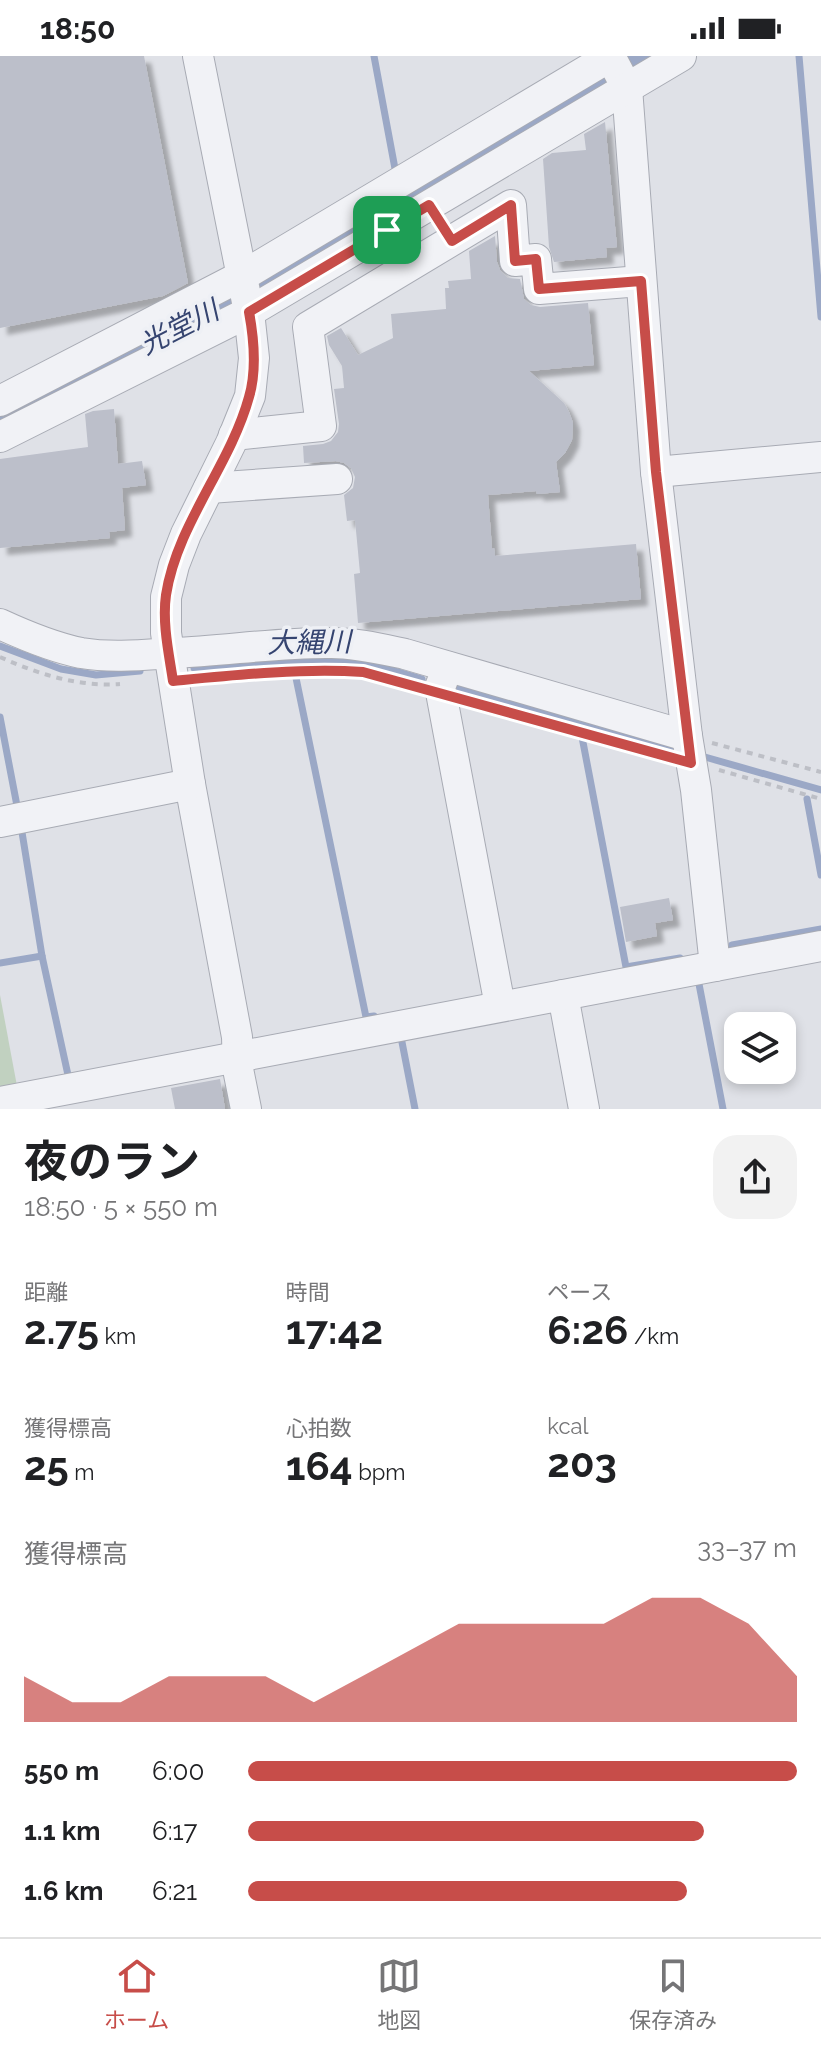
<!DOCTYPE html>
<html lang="ja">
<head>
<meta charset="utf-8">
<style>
  :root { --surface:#fff; --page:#f2f2f2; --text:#202124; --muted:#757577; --line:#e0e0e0; --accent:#c74d49 }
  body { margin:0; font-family:Raleway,"Noto Sans JP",sans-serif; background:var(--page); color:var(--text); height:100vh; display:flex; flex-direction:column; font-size:30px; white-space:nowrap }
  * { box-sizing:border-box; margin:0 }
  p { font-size:26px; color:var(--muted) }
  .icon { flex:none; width:44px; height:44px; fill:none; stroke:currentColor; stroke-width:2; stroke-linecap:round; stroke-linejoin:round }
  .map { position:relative; height:1053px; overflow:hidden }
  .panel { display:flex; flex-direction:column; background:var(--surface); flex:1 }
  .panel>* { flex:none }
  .controls { position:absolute; left:724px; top:956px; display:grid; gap:16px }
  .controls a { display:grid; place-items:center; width:72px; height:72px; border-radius:16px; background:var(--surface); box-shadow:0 4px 12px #0003; font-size:40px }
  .pin { position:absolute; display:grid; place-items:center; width:68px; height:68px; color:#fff; margin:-34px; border-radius:16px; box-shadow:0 4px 12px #0006 }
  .round { display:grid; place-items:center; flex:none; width:84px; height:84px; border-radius:24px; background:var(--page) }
  .summary { display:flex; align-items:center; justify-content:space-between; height:136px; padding:0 24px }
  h1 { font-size:44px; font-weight:700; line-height:60px }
  .metrics { display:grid; grid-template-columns:repeat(3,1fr); gap:12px; height:136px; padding:8px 24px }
  .metrics div { display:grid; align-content:center }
  .metrics b { font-size:40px; font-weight:700 }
  .metrics small { font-size:22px; font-weight:400 }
  .metrics p { font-size:22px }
  .chart { height:224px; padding:16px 24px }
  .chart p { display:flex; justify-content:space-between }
  .chart svg { width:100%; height:144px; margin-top:8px; fill:var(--accent); opacity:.7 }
  ul { padding:0 24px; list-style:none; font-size:26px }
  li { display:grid; grid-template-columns:128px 96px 1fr; align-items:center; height:60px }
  li i { height:20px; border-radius:10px; background:var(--accent) }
  .status { display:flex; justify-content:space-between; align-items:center; height:56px; padding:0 40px; background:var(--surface); direction:ltr }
  .status svg { height:22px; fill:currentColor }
  .tabs { display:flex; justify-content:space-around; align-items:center; height:112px; border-top:2px solid var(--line); background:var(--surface); font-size:22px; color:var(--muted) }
  .tabs a { display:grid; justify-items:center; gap:4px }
  .tabs .selected { color:var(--accent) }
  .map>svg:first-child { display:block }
  .green { fill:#c1d1c0 }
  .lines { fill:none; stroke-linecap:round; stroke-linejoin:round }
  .stream { stroke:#9ba8c6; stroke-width:7 }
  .river { stroke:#9ba8c6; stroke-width:42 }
  .building { fill:#bcbfca; filter:url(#shadow) }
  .minor-casing { stroke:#a8abb4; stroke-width:32 }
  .path { stroke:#bdbfc6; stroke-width:4; stroke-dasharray:6 6; stroke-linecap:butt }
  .minor { stroke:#f1f2f6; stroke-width:30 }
  .route-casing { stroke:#fff; stroke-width:16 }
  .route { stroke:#c74d49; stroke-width:10 }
  .labels { text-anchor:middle; stroke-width:7; stroke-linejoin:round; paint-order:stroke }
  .water-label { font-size:28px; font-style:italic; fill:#354470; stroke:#eef0f5 }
</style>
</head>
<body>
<div class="status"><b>18:50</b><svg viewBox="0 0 49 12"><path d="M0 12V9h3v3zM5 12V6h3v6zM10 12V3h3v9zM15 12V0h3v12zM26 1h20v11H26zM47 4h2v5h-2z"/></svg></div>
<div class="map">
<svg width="821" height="1053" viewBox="0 0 821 1053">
  <defs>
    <filter id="shadow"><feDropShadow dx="7" dy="7" stdDeviation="2" flood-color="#0004"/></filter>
  </defs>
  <rect width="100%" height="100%" fill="#dfe1e7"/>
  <!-- green -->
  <path class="green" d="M 0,939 L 17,1030 L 0,1033 Z"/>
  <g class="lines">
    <!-- stream -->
    <g class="stream">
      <path d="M 374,0 L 396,118"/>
      <path d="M 799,0 L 821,261"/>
      <path d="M 0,590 L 61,613 L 96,619 L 140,615"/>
      <path d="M 194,612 L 326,604 L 368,607 L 422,623"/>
      <path d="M 296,622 L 366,961 L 374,960"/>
      <path d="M 451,631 L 671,692"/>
      <path d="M 0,661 L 18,755"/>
      <path d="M 582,681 L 626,911 L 680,902"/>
      <path d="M 705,701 L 821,734"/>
      <path d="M 807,743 L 821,819"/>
      <path d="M 21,770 L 42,900 L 68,1019"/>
      <path d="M 732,889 L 821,873"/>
      <path d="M 0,907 L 42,900"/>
      <path d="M 699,928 L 723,1053"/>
      <path d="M 401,981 L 415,1053"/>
    </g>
    <!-- river -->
    <path class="river" d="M 0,364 C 117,303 235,246 348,179 C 448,121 544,58 644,0"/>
  </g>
  <!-- building -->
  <g class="building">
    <path d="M 0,0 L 144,0 L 188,227 L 163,240 L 0,272 Z"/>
    <path d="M 605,66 L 617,191 L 606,192 L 607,201 L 554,206 L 549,191 L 543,103 L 552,97 L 586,94 L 584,78 Z"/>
    <path d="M 495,180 L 497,206 L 500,214 L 508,222 L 520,223 L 524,243 L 531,249 L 540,251 L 588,247 L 594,309 L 529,315 L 564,347 L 569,356 L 573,367 L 572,384 L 565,397 L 556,406 L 560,436 L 537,438 L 536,435 L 488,439 L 492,493 L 494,492 L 495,500 L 636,488 L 641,543 L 358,567 L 354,518 L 360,517 L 355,464 L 347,465 L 344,439 L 353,432 L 355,421 L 351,412 L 344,407 L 336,405 L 304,407 L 303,390 L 323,388 L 331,385 L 338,376 L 339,368 L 334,333 L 344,332 L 342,310 L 329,289 L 327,280 L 341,272 L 358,299 L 393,282 L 391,258 L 446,253 L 445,232 L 449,232 L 448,225 L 471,223 L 469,195 Z"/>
    <path d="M 114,353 L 118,408 L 142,405 L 146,429 L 122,432 L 125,474 L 109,476 L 110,482 L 0,492 L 0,403 L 88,391 L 85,358 L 93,355 Z"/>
    <path d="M 669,842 L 673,864 L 655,867 L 657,880 L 626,886 L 620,851 Z"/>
    <path d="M 220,1023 L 225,1053 L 175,1053 L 171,1032 Z"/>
  </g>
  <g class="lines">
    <!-- minor casing -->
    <g class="minor-casing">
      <g id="minor">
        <path d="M 198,0 L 249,256 L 254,302 L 250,340 L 231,387 L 186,478 L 174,509 L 166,541 L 166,577 L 190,728 L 237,981 L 238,1013 L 246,1053"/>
        <path d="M 610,0 L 627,32 L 656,416 L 687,680 L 696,734 L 715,910"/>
        <path d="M 0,345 L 249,216 L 611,0"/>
        <path d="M 234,379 L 321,370 L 308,271 L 511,149 L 515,205 L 536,203 L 539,233 L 641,225"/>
        <path d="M 0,381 L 249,256 L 681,0"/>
        <path d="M 656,416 L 821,401"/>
        <path d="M 209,432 L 337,423"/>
        <path d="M 0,568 C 26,580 52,591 81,597 C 111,602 142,599 173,597 C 226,595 279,586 332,587 C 356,587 381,593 405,598 L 687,680"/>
        <path d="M 448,611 L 440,631 L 500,950"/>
        <path d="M 0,766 L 190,728"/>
        <path d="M 563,939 L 584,1053"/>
        <path d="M 0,1046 L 821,890"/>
      </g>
    </g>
    <!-- path -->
    <g class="path">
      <path d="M 0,601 C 38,618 78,631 120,628"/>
      <path d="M 712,687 L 821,716"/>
      <path d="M 719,714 L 821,743"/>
    </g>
    <!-- minor -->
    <use href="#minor" class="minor"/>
  </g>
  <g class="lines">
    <!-- route casing -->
    <g class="route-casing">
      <path id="route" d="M 429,149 L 452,185 L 511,149 L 515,205 L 536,203 L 539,233 L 641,225 L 656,416 L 691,707 L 363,616 C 301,612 235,619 173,625 C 169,598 162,567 166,539 C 177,468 230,410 249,341 C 257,314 254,283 249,256 Z"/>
    </g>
    <!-- route -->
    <use href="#route" class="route"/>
  </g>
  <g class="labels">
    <!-- water labels -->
    <g class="water-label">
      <text transform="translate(179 271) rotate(-27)" y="10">光堂川</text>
      <text transform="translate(309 586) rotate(-1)" y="10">大縄川</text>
    </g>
  </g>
</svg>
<div class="controls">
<a><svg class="icon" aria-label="layers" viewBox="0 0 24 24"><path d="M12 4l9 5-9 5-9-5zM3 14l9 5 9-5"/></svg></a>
</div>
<div class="pin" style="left:387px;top:174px;background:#1e9e55"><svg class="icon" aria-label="arrive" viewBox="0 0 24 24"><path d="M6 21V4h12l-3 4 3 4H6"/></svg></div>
</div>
<section class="panel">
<div class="summary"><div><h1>夜のラン</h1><p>18:50 · 5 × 550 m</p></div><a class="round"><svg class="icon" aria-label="share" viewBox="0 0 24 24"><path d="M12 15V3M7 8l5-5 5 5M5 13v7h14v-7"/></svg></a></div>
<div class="metrics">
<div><p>距離</p><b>2.75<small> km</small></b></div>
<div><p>時間</p><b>17:42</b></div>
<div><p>ペース</p><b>6:26<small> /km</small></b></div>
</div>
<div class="metrics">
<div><p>獲得標高</p><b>25<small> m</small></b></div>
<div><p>心拍数</p><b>164<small> bpm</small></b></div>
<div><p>kcal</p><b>203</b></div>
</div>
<div class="chart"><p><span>獲得標高</span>33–37 m</p>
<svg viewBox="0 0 160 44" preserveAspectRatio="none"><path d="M0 44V30L10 38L20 38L30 30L40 30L50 30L60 38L70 30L80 22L90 14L100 14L110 14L120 14L130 6L140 6L150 14L160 30V44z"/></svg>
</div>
<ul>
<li><b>550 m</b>6:00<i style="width:100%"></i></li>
<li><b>1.1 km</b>6:17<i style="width:83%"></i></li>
<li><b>1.6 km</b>6:21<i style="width:80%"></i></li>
</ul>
</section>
<nav class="tabs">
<a class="selected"><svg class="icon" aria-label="home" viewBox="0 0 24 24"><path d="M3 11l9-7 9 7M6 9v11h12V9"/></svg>ホーム</a>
<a><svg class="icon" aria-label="map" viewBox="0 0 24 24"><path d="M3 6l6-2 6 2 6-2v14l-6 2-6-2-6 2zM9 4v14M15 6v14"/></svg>地図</a>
<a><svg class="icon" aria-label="saved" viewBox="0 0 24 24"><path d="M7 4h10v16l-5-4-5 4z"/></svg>保存済み</a>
</nav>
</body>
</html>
